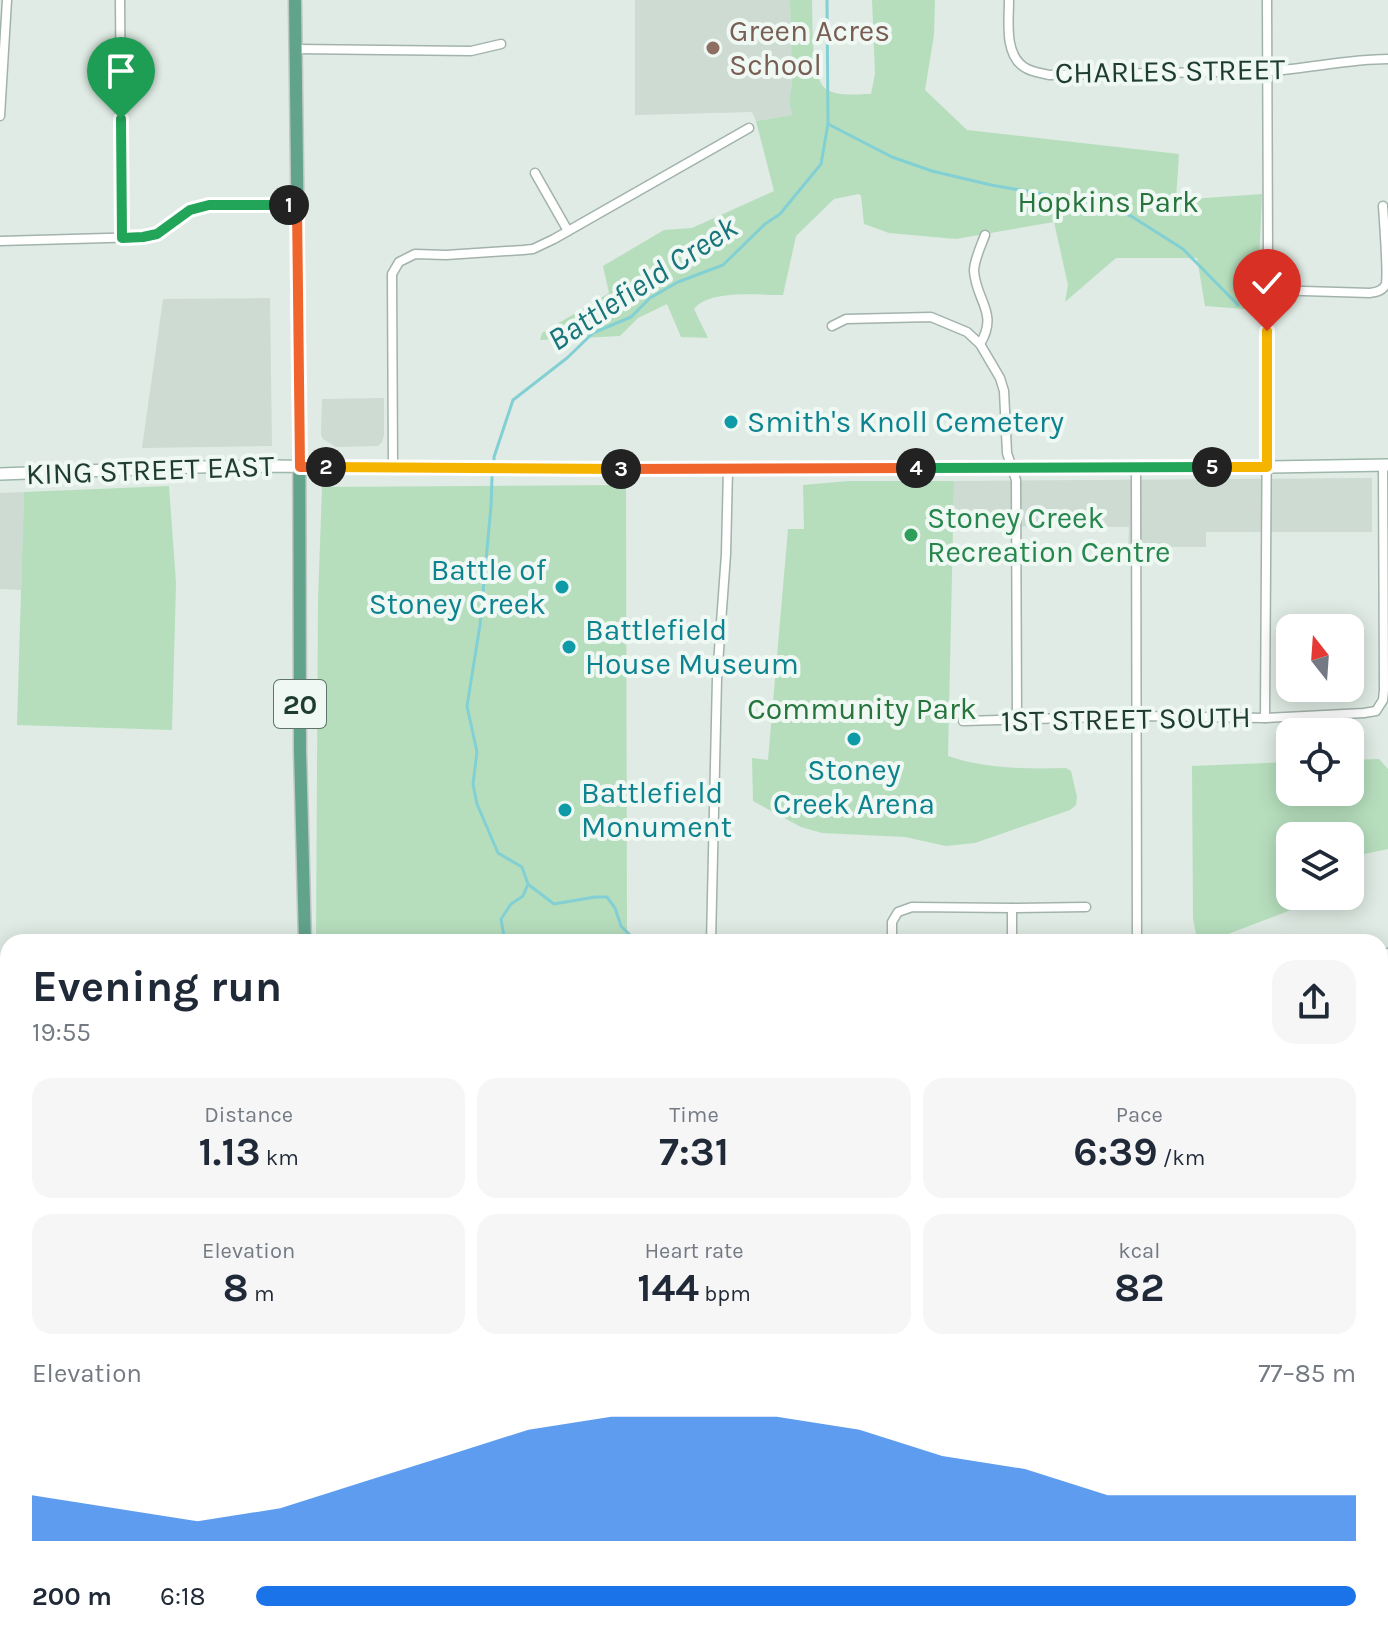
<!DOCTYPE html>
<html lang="en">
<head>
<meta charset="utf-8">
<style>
  :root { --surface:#fff; --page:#f6f6f7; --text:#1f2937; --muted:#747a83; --accent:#1a73e8 }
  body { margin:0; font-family:Karla,sans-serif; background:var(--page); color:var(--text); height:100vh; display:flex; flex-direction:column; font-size:30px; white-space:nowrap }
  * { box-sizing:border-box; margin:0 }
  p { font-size:26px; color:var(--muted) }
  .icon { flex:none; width:44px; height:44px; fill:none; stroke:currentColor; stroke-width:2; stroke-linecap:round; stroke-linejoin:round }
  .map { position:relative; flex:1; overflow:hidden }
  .details { position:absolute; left:0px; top:934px; width:1388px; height:710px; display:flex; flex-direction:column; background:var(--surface); border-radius:24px 24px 0 0; box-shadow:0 4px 20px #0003 }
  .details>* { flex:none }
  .needle { width:52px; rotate:343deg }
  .buttons { position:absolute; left:1276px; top:614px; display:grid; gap:16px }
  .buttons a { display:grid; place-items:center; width:88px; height:88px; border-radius:16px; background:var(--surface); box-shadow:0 4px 20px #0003; font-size:40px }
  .pin { position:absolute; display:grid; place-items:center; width:68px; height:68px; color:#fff; margin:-82px -34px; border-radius:50% 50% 50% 0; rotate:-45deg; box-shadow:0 0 8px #0007 }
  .pin .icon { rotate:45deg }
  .km { position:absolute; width:40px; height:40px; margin:-20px; border-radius:50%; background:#222; color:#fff; font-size:22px; line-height:40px; text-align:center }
  .round { display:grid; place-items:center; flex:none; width:84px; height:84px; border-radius:24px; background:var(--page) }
  .overview { display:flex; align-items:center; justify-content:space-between; height:136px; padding:0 32px }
  h1 { font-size:44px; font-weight:700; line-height:60px }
  .metrics { display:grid; grid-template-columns:repeat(3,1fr); gap:12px; height:136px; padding:8px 32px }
  .metrics div { display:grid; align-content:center; border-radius:20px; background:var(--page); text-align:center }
  .metrics b { font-size:40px; font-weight:700 }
  .metrics small { font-size:22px; font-weight:400 }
  .metrics p { font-size:22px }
  .chart { height:224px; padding:16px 32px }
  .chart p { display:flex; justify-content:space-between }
  .chart svg { width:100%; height:144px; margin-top:8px; fill:var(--accent); opacity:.7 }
  ul { padding:0 32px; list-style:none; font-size:26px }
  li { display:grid; grid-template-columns:128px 96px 1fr; align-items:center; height:60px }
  li i { height:20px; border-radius:10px; background:var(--accent) }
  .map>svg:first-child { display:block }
  .built { fill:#cddbd3 }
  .green { fill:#b6debd }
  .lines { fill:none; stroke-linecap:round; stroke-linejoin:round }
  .stream { stroke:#83d0d4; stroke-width:3 }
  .street-casing { stroke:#a2b3ab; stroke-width:11 }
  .secondary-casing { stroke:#9db7ab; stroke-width:14 }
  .primary-casing { stroke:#c0c8c5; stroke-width:15 }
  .street { stroke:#fff; stroke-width:8 }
  .secondary { stroke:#fff; stroke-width:11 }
  .primary { stroke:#61a38b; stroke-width:12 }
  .rail { stroke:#59786c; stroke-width:3; stroke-dasharray:16 8; stroke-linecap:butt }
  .split-1-casing { stroke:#fff; stroke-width:16 }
  .split-2-casing { stroke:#fff; stroke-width:16 }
  .split-3-casing { stroke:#fff; stroke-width:16 }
  .split-4-casing { stroke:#fff; stroke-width:16 }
  .split-5-casing { stroke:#fff; stroke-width:16 }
  .split-6-casing { stroke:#fff; stroke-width:16 }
  .split-1 { stroke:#22a559; stroke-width:10 }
  .split-2 { stroke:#f0652b; stroke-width:10 }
  .split-3 { stroke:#f5b400; stroke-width:10 }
  .split-4 { stroke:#f0652b; stroke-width:10 }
  .split-5 { stroke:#22a559; stroke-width:10 }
  .split-6 { stroke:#f5b400; stroke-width:10 }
  .education-dot { fill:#8d6e63; stroke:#eff8f3; stroke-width:3 }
  .culture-dot { fill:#0f9aa8; stroke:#eff8f3; stroke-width:3 }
  .leisure-dot { fill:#2e9e5b; stroke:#eff8f3; stroke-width:3 }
  .labels { text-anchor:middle; stroke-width:8; stroke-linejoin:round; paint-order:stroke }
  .shield { fill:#eff8f3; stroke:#5d746b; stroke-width:2 }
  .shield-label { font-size:28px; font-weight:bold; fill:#1f3c31 }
  .education-label { font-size:30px; fill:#785e54; stroke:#eff8f3; text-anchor:start }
  .street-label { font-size:30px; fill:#1f3c31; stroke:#eff8f3 }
  .park-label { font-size:30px; fill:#27753d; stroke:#eff8f3 }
  .culture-label { font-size:30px; fill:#0d838f; stroke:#eff8f3; text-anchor:start }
  .leisure-label { font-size:30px; fill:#27864d; stroke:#eff8f3; text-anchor:start }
  .water-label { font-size:32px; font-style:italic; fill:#17757b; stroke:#eff8f3 }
</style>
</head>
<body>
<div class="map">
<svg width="1388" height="1643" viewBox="0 0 1388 1643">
  <rect width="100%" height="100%" fill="#dfebe4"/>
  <!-- built -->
  <g class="built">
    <path d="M 635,0 L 790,0 L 792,83 L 789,101 L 792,115 L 756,121 L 752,112 L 635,115 Z"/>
    <path d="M 270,298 L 272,446 L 142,448 L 163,299 Z"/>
    <path d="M 384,398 L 384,435 L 382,442 L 378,446 L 336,447 L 323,439 L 321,435 L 322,399 Z"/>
    <path d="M 1372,478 L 1372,532 L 1206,532 L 1206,547 L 1128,547 L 1129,527 L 953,526 L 954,481 Z"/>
    <path d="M 24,492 L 21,590 L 0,589 L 0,493 Z"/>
  </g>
  <!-- green -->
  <g class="green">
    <path d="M 790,0 L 812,0 C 813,19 810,78 826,89 C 838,97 856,94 871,94 L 875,74 L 872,0 L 935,0 L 934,35 L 925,90 L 967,130 L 1179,154 L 1176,200 L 1262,194 L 1257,310 L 1205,306 L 1197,258 L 1116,258 L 1065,302 L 1068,285 L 1054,222 L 956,239 L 889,233 L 864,224 L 861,196 L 859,194 L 834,199 L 796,236 L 783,295 C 760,295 709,289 694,309 L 708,338 L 681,337 L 667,304 L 638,318 L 620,336 L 540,340 L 542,333 L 609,293 L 603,266 L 664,230 L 692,228 L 774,191 L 756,121 L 792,115 L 789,101 L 792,83 Z"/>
    <path d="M 849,481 L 954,481 L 948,756 C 986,769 1026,769 1066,768 L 1071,771 L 1077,797 L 1076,805 L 1070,810 L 975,843 L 946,846 L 905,837 L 822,833 L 801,827 L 753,801 L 752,758 L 768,760 L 788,529 L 804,529 L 803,485 Z"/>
    <path d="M 626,485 L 627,942 L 316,942 L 318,601 L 322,487 Z"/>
    <path d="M 169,486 L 176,583 L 172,730 L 17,725 L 24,492 Z"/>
    <path d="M 1379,759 L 1388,769 L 1388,849 L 1350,857 L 1350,836 L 1290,836 L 1290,842 L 1275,841 L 1290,884 L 1290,896 L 1295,896 L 1299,907 L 1215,939 L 1197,939 L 1193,919 L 1192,766 L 1290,762 L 1290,792 L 1350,792 L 1350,760 Z"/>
    <path d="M 1388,1304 L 1388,1565 L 1380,1569 L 1380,1306 Z"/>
    <path d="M 563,1636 L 797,1636 L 798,1638 L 802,1636 L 1231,1636 L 1209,1643 L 568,1643 Z"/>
  </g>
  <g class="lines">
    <!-- stream -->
    <g class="stream">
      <path d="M 828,124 L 892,157 L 932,171 L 991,185 L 1089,202 L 1131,216 L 1183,249 L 1238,305"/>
      <path d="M 494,464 L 494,457 L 513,400 L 567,358 L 593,333 L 631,317 L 650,298 L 678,282 L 723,265 L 765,224 L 780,214 L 821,164 L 828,124 L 827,0"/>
      <path d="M 492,477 L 491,506 L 480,625 L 467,706 L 477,752 L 473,784 L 477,804 L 498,853 L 522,867 L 528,884 L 523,896 L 511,904 L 501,919 L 505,942"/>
      <path d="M 529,885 L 554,904 L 595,897 L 607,897 L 615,908 L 621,926 L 637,942"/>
      <path d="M 717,1643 L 717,1636"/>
    </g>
    <!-- street casing -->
    <g class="street-casing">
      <g id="street">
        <path d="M 120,0 L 122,238"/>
        <path d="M 1009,0 C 1009,20 1004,54 1024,67 C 1031,72 1041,73 1049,75 L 1268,71 C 1308,69 1347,59 1388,59"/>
        <path d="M 296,49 L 471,51 L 501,44"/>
        <path d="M 0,116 L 7,0"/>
        <path d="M 535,173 L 568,231"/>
        <path d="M 0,241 L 143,237 C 167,231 172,219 191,210 C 216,198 269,205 297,205"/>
        <path d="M 1267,290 L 1370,293 C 1376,292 1383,291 1386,284 C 1388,271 1384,223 1383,206"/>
        <path d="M 832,326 L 846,319 L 931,317 L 967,332 L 980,344 L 1000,378 L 1004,391 L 1007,453 L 1016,480 L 1017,719"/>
        <path d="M 980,344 C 999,313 976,301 974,271 C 974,260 981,246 985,235"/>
        <path d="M 393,467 L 392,274 L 399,262 L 415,254 L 446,255 L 523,250 L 533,249 L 554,239 L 749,128"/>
        <path d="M 1136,468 L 1137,942"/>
        <path d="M 1265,718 L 1268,255 L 1267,0"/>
        <path d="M 963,721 L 1138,716 L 1265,718 L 1364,713 L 1376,711 L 1383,700 L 1384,690 L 1383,465"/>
        <path d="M 711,942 L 717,678 L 726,554 L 728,469"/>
        <path d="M 892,942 L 892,922 L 898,912 L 912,907 L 1012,908 L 1086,907"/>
        <path d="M 1012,942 L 1012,908"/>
        <path d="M 1380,954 L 1388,953"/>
        <path d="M 0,1606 L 8,1604"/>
        <path d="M 92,1636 L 94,1643"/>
        <path d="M 300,1636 L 300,1643"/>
      </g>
    </g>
    <!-- secondary casing -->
    <g class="secondary-casing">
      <path id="secondary" d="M 0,474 L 194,467 L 271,466 L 472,469 L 728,469 L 1267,467 L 1388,465"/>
    </g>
    <!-- primary casing -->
    <g class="primary-casing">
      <g id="primary">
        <path d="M 295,0 L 299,340 L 300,750 L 305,942"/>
        <path d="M 513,1636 L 518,1643"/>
      </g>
    </g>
    <!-- street -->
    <use href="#street" class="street"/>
    <!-- secondary -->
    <use href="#secondary" class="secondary"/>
    <!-- primary -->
    <use href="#primary" class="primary"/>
    <!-- rail -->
    <g class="rail">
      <path d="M 1380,1300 L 1388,1297"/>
      <path d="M 494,1643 L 512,1636"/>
    </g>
  </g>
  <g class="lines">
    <!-- split-1 casing -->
    <g class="split-1-casing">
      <path id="split-1" d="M 121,119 L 122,238 L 143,237 L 157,234 L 190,210 L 209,205 L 289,205"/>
    </g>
    <!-- split-2 casing -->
    <g class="split-2-casing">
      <path id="split-2" d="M 289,205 L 297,205 L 300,467 L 326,467"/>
    </g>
    <!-- split-3 casing -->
    <g class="split-3-casing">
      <path id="split-3" d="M 326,467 L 621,469"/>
    </g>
    <!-- split-4 casing -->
    <g class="split-4-casing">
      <path id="split-4" d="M 621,469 L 916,468"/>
    </g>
    <!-- split-5 casing -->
    <g class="split-5-casing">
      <path id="split-5" d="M 916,468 L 1212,467"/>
    </g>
    <!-- split-6 casing -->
    <g class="split-6-casing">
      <path id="split-6" d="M 1212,467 L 1267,467 L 1267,331"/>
    </g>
    <!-- split-1 -->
    <use href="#split-1" class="split-1"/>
    <!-- split-2 -->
    <use href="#split-2" class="split-2"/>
    <!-- split-3 -->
    <use href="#split-3" class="split-3"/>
    <!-- split-4 -->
    <use href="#split-4" class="split-4"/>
    <!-- split-5 -->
    <use href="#split-5" class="split-5"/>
    <!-- split-6 -->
    <use href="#split-6" class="split-6"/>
  </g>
  <!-- markers -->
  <circle class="education-dot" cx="713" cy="48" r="8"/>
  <g class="culture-dot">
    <circle cx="731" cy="422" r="8"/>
    <circle cx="562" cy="587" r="8"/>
    <circle cx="569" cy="647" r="8"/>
    <circle cx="854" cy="739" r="8"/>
    <circle cx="565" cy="810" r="8"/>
  </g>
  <circle class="leisure-dot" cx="911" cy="535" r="8"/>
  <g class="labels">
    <!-- shield labels -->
    <rect class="shield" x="274" y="680" width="52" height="48" rx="6"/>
    <g class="shield-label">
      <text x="300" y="714">20</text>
    </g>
    <!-- education labels -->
    <g class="education-label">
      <text x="729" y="41">Green Acres<tspan x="729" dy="34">School</tspan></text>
    </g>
    <!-- street labels -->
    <g class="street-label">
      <text transform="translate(1170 71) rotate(-1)" y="10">CHARLES STREET</text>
      <text transform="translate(150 470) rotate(-2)" y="10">KING STREET EAST</text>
      <text transform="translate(1126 719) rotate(-1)" y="10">1ST STREET SOUTH</text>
    </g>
    <!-- park labels -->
    <g class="park-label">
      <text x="1108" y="212">Hopkins Park</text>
      <text x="862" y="719">Community Park</text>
    </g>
    <!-- culture labels -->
    <g class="culture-label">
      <text x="747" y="432">Smith's Knoll Cemetery</text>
      <text x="546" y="580" text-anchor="end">Battle of<tspan x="546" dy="34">Stoney Creek</tspan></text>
      <text x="585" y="640">Battlefield<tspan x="585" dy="34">House Museum</tspan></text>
      <text x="854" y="780" text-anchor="middle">Stoney<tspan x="854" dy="34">Creek Arena</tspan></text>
      <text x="581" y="803">Battlefield<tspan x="581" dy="34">Monument</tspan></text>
    </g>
    <!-- leisure labels -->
    <g class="leisure-label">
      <text x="927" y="528">Stoney Creek<tspan x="927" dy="34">Recreation Centre</tspan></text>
    </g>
    <!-- water labels -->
    <g class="water-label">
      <text transform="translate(642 283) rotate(-33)" y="11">Battlefield Creek</text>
    </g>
  </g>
</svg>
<div class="buttons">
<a><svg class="needle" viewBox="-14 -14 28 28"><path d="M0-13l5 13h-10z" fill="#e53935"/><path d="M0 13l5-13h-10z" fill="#747a83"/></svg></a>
<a><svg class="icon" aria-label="locate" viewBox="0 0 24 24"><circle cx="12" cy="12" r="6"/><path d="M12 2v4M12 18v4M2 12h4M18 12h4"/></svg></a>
<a><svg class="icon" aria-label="layers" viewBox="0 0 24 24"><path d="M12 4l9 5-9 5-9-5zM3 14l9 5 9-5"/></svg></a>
</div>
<div class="pin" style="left:121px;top:119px;background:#1e9e55"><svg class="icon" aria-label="arrive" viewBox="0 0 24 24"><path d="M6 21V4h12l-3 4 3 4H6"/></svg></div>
<div class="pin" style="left:1267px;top:331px;background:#d93025"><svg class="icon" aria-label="check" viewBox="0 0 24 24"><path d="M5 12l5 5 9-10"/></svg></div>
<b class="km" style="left:289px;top:205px">1</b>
<b class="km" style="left:326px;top:467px">2</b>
<b class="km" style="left:621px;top:469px">3</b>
<b class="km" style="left:916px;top:468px">4</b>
<b class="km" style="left:1212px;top:467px">5</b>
<section class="details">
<div class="overview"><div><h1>Evening run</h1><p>19:55</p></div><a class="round"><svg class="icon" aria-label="share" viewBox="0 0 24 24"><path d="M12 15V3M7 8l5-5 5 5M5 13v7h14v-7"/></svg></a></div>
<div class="metrics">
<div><p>Distance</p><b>1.13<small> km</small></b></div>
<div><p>Time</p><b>7:31</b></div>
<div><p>Pace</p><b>6:39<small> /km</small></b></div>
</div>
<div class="metrics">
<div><p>Elevation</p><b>8<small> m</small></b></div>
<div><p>Heart rate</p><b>144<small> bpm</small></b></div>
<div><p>kcal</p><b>82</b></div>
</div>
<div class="chart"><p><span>Elevation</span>77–85 m</p>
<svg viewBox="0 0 160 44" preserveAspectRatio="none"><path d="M0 44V30L10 34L20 38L30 34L40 26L50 18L60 10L70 6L80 6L90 6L100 10L110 18L120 22L130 30L140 30L150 30L160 30V44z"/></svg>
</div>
<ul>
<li><b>200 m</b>6:18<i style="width:100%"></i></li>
</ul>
</section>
</div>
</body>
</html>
